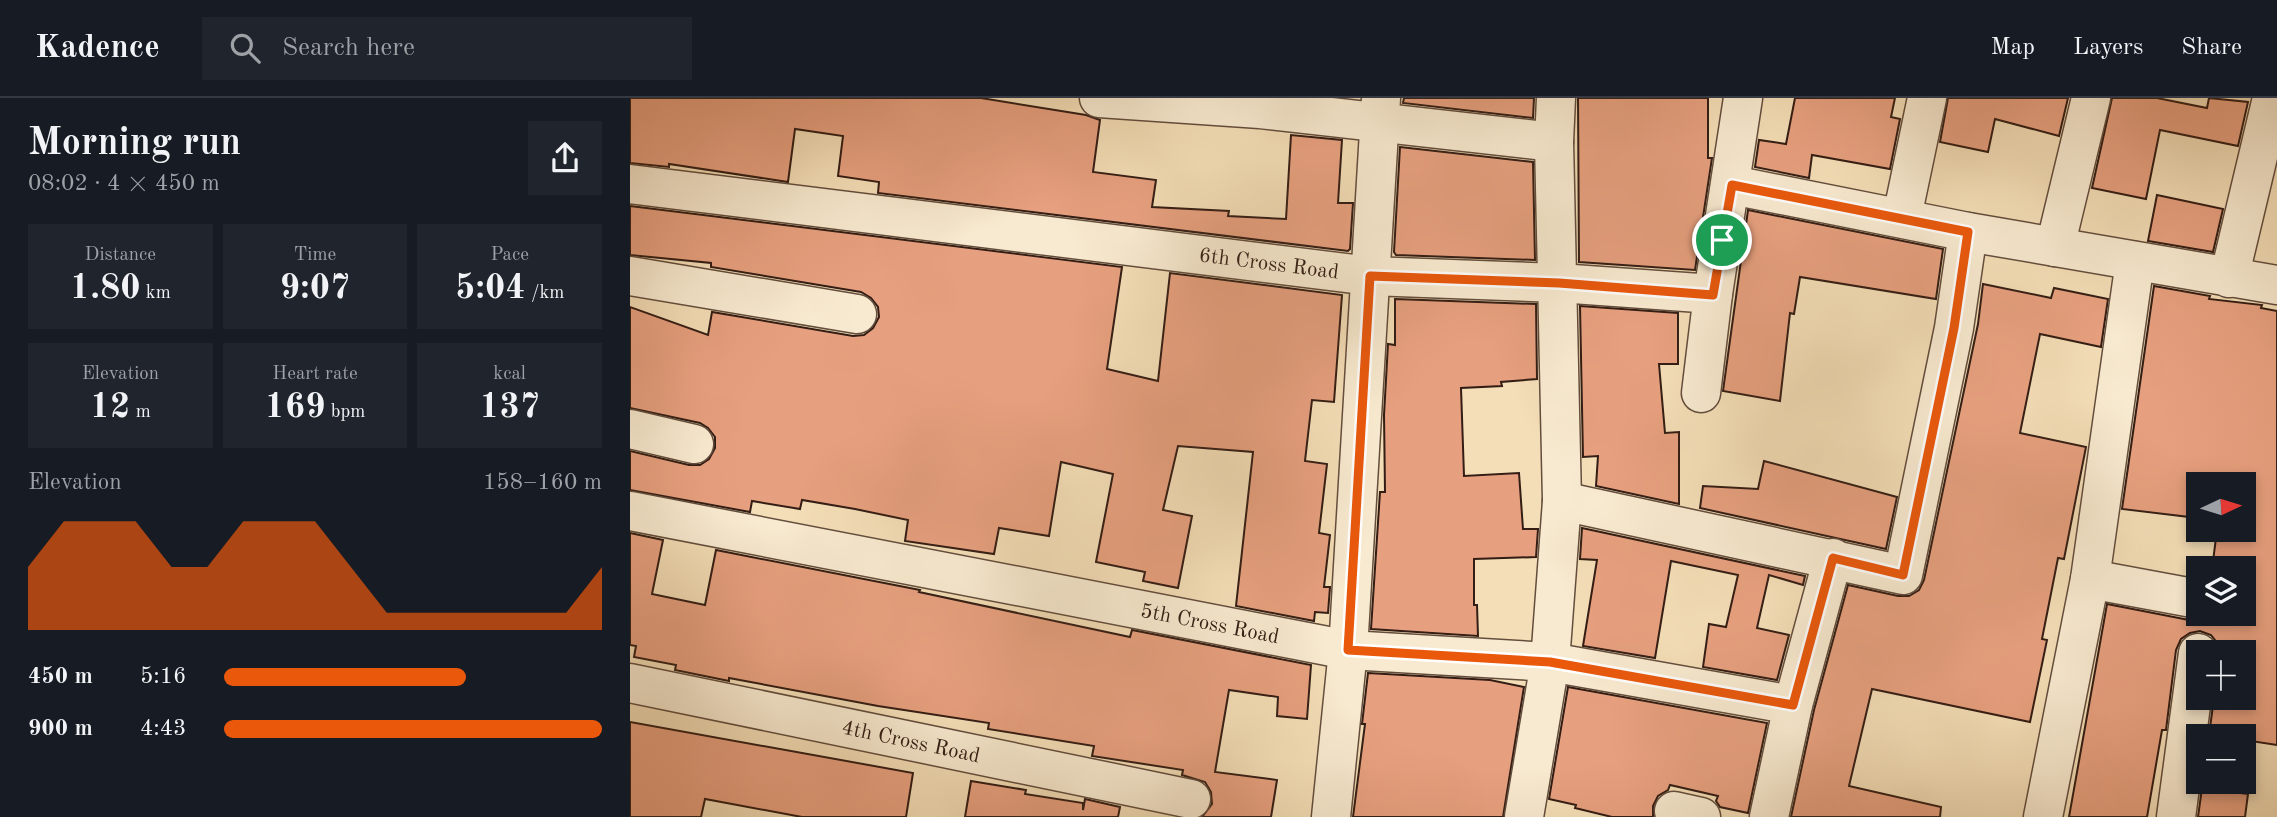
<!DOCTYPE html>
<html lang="en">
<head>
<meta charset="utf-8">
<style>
  :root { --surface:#171b24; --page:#20242c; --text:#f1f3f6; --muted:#9ea1a6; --line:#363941; --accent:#ea580c }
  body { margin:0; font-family:"Old Standard TT",serif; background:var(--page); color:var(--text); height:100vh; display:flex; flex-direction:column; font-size:26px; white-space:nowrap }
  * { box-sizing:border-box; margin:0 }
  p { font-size:23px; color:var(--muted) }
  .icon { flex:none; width:38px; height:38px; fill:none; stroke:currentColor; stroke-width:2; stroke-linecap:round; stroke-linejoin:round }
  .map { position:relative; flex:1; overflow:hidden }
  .panel { display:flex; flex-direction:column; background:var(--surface); width:630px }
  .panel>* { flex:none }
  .needle { width:46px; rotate:86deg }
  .controls { position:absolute; left:1556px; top:374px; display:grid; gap:14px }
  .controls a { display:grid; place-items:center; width:70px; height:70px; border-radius:0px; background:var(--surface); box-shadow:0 4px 10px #0003; font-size:35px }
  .pin { position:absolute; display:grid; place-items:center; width:60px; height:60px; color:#fff; margin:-30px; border:4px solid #fff; border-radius:50%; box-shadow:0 2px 7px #0007 }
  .round { display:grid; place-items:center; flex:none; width:74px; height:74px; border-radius:0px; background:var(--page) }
  .overview { display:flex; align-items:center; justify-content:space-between; height:119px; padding:0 28px }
  h1 { font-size:38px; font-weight:700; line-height:52px }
  .stats { display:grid; grid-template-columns:repeat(3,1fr); gap:10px; height:119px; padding:7px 28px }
  .stats div { display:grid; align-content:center; border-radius:0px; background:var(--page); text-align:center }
  .stats b { font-size:35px; font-weight:700 }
  .stats small { font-size:19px; font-weight:400 }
  .stats p { font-size:19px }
  .chart { height:196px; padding:14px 28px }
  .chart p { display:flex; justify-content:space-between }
  .chart svg { width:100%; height:126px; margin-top:7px; fill:var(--accent); opacity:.7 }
  ul { padding:0 28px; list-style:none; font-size:23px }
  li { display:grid; grid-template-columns:112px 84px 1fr; align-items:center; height:52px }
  li i { height:18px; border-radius:9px; background:var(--accent) }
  header { display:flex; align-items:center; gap:42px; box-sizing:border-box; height:98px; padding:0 35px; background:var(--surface); border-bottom:2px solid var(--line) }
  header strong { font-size:33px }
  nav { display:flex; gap:38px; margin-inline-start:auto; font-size:24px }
  .search { width:490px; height:63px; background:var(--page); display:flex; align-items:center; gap:18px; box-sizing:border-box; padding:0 24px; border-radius:0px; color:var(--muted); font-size:26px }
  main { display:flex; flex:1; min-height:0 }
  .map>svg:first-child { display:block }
  .building { fill:#e7a07f; stroke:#331d14; stroke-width:2 }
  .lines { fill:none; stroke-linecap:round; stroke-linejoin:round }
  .minor-casing { stroke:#634d3d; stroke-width:41 }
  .minor { stroke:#f8ead0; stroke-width:38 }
  .route-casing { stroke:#fff; stroke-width:14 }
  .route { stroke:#ea580c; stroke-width:9 }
  .labels { text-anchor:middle; stroke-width:7; stroke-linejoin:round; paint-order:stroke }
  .street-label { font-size:21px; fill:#331d14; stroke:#f8ead0 }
</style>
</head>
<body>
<header>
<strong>Kadence</strong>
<div class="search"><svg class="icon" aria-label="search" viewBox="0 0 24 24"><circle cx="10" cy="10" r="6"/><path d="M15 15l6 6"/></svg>Search here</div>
<nav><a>Map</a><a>Layers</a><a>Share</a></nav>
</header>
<main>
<section class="panel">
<div class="overview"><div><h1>Morning run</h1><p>08:02 · 4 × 450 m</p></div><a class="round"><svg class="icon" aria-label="share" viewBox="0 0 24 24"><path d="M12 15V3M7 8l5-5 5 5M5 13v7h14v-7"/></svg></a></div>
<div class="stats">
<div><p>Distance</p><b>1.80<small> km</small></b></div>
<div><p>Time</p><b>9:07</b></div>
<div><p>Pace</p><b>5:04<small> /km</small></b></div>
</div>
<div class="stats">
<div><p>Elevation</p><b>12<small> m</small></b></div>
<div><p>Heart rate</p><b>169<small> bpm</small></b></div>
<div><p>kcal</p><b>137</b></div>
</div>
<div class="chart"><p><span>Elevation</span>158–160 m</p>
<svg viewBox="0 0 160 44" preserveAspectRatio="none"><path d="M0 44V22L10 6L20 6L30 6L40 22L50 22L60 6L70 6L80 6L90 22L100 38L110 38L120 38L130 38L140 38L150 38L160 22V44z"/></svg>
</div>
<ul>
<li><b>450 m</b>5:16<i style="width:64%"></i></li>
<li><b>900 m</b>4:43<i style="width:100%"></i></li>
</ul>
</section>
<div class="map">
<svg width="1647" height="719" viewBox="0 0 1647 719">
  <rect width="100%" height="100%" fill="#f4deb7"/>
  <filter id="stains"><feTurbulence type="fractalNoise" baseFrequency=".00286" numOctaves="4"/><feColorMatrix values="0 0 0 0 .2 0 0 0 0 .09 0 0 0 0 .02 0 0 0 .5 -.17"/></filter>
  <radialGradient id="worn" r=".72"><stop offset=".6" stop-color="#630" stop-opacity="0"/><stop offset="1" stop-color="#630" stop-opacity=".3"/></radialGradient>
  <!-- building -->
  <g class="building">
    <path d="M 0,0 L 351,0 L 456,17 L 470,22 L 463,74 L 526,82 L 522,109 L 599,113 L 598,118 L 656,121 L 661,37 L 712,42 L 708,105 L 723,105 L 720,151 L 718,153 L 248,95 L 249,84 L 208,78 L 213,38 L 165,31 L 158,84 L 39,66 L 39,69 L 0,65 Z"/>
    <path d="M 774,0 L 904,0 L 903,20 L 773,5 Z"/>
    <path d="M 948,0 L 1078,0 L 1078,60 L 1082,60 L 1065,172 L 949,164 Z"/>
    <path d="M 1165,0 L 1265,0 L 1261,19 L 1270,21 L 1260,71 L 1182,57 L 1179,80 L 1125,69 L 1129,42 L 1156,46 Z"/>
    <path d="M 1318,0 L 1438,0 L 1429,38 L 1365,21 L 1358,54 L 1310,44 Z"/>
    <path d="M 1482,0 L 1527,0 L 1577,10 L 1579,0 L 1618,4 L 1608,48 L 1530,32 L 1516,101 L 1462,90 Z"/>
    <path d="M 770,49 L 903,64 L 905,162 L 766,157 L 764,154 Z"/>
    <path d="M 1527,97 L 1593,111 L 1583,154 L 1518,143 Z"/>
    <path d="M 0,108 L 492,169 L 477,271 L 528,283 L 540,175 L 712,197 L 704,304 L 682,302 L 675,363 L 697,366 L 689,435 L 700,437 L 694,489 L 700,489 L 698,515 L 685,514 L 684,523 L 606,508 L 623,354 L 548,348 L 533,412 L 562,418 L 548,490 L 513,483 L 515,474 L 466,464 L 483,376 L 431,364 L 419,438 L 369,430 L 364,456 L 275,443 L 278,422 L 225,411 L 172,402 L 170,411 L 122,403 L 120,414 L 0,392 L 0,353 L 59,367 L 70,367 L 79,361 L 85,350 L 85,339 L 78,330 L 70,325 L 0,310 L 0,209 L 78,237 L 82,214 L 223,238 L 234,237 L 243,230 L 249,219 L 248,209 L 241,200 L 231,194 L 81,169 L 81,165 L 0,157 Z"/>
    <path d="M 1118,112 L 1313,151 L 1306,201 L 1170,179 L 1164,216 L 1160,215 L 1150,303 L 1093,293 Z"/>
    <path d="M 1353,186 L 1421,200 L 1424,190 L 1478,201 L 1471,249 L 1410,236 L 1390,335 L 1456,349 L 1434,461 L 1428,460 L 1412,541 L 1417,542 L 1400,624 L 1242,591 L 1219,688 L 1311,709 L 1310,719 L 1161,719 L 1184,612 L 1218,487 L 1268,498 L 1279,498 L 1289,492 L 1294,482 L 1348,226 Z"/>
    <path d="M 1524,188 L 1580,198 L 1579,201 L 1632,207 L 1631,210 L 1647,213 L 1647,647 L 1614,642 L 1614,639 L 1579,637 L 1584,600 L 1614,600 L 1614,555 L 1589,555 L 1588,546 L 1581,537 L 1570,533 L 1560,535 L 1551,541 L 1546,552 L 1536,632 L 1532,632 L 1517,719 L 1439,719 L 1477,506 L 1564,523 L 1575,522 L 1583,516 L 1614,516 L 1614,471 L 1582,471 L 1587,432 L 1614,432 L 1614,387 L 1568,387 L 1568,420 L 1492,411 Z"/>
    <path d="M 765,201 L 906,206 L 907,281 L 871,284 L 872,288 L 831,290 L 834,378 L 889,375 L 893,431 L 908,431 L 906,459 L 844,461 L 844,507 L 847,507 L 848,538 L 741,531 L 750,394 L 755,394 L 754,317 L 758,246 L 765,247 Z"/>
    <path d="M 950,208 L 1048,215 L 1048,266 L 1029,266 L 1035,335 L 1049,334 L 1049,406 L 966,388 L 968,358 L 953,359 Z"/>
    <path d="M 1134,363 L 1267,399 L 1256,451 L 1070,410 L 1073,388 L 1128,391 Z"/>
    <path d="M 952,430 L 1175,478 L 1173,487 L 1139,477 L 1127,530 L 1159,537 L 1147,582 L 1073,569 L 1079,526 L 1096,529 L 1108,477 L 1041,463 L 1025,560 L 953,548 L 967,462 L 950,461 Z"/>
    <path d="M 0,435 L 33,442 L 22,496 L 75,507 L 86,452 L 290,492 L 289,494 L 500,539 L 502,532 L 681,567 L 677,621 L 647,618 L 648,599 L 599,592 L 585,674 L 647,682 L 641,719 L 572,719 L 582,706 L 581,694 L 575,684 L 552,677 L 553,672 L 462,658 L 464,648 L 358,631 L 359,625 L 248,608 L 99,580 L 99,583 L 45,572 L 46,567 L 4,559 L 6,548 L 0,547 Z"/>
    <path d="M 738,575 L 860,582 L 894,589 L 873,719 L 723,719 L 735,626 L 732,626 Z"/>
    <path d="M 938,589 L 1137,625 L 1118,715 L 1090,709 L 1086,703 L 1088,698 L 1040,687 L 1038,692 L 1028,698 L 1023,708 L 1023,719 L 982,719 L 945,710 L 946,707 L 919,701 Z"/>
    <path d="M 0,624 L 283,675 L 276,719 L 172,719 L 75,701 L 71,719 L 0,719 Z"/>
    <path d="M 341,683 L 396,692 L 395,696 L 453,705 L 453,712 L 455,701 L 490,709 L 488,719 L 335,719 Z"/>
    <path d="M 1572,690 L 1618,696 L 1615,719 L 1568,719 Z"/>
  </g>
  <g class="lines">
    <!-- minor casing -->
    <g class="minor-casing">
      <g id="minor">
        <path d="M 469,0 L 630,11 L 924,44"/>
        <path d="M 0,86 L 740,178 L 929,185 L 1083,196 L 1113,0"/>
        <path d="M 1102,87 L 1338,134 L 1647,187"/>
        <path d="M 1272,119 L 1297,0"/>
        <path d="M 1425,149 L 1461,0"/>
        <path d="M 0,178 L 227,216"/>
        <path d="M 1599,180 L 1642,0"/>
        <path d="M 1071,295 L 1083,196"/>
        <path d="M 0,331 L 64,346"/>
        <path d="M 932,403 L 1273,477 L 1324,230 L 1338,134"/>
        <path d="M 0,413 L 718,552 L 920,564 L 1163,607"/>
        <path d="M 1460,481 L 1568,501"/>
        <path d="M 0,585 L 561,701"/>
        <path d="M 1044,713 L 1071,719"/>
        <path d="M 701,719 L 718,552 L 751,0"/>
        <path d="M 894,719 L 920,564 L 932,403 L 924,44 L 926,0"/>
        <path d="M 1139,719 L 1163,607 L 1203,460"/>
        <path d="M 1413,719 L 1460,481 L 1505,163"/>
        <path d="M 1546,719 L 1568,555"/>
      </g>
    </g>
    <!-- minor -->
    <use href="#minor" class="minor"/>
  </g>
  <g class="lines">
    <!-- route casing -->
    <g class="route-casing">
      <path id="route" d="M 1102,87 L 1338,134 L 1324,230 L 1273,477 L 1203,460 L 1163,607 L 920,564 L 718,552 L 740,178 L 929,185 L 1083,197 Z"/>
    </g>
    <!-- route -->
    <use href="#route" class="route"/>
  </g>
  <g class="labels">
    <!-- street labels -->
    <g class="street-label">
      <text transform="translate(639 165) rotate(7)" y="7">6th Cross Road</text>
      <text transform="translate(580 525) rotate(11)" y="7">5th Cross Road</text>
      <text transform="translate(281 643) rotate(12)" y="7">4th Cross Road</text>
    </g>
  </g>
  <rect width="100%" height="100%" filter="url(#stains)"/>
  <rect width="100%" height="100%" fill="url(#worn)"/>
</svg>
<div class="controls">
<a><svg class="needle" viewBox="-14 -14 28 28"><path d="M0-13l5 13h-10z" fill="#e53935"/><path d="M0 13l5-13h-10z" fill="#9ea1a6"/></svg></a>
<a><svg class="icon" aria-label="layers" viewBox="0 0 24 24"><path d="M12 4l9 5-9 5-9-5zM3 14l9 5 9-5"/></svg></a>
<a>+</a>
<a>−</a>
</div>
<div class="pin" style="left:1092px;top:142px;background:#1e9e55"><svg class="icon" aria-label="arrive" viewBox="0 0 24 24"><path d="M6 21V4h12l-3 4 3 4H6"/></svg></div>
</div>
</main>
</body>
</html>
